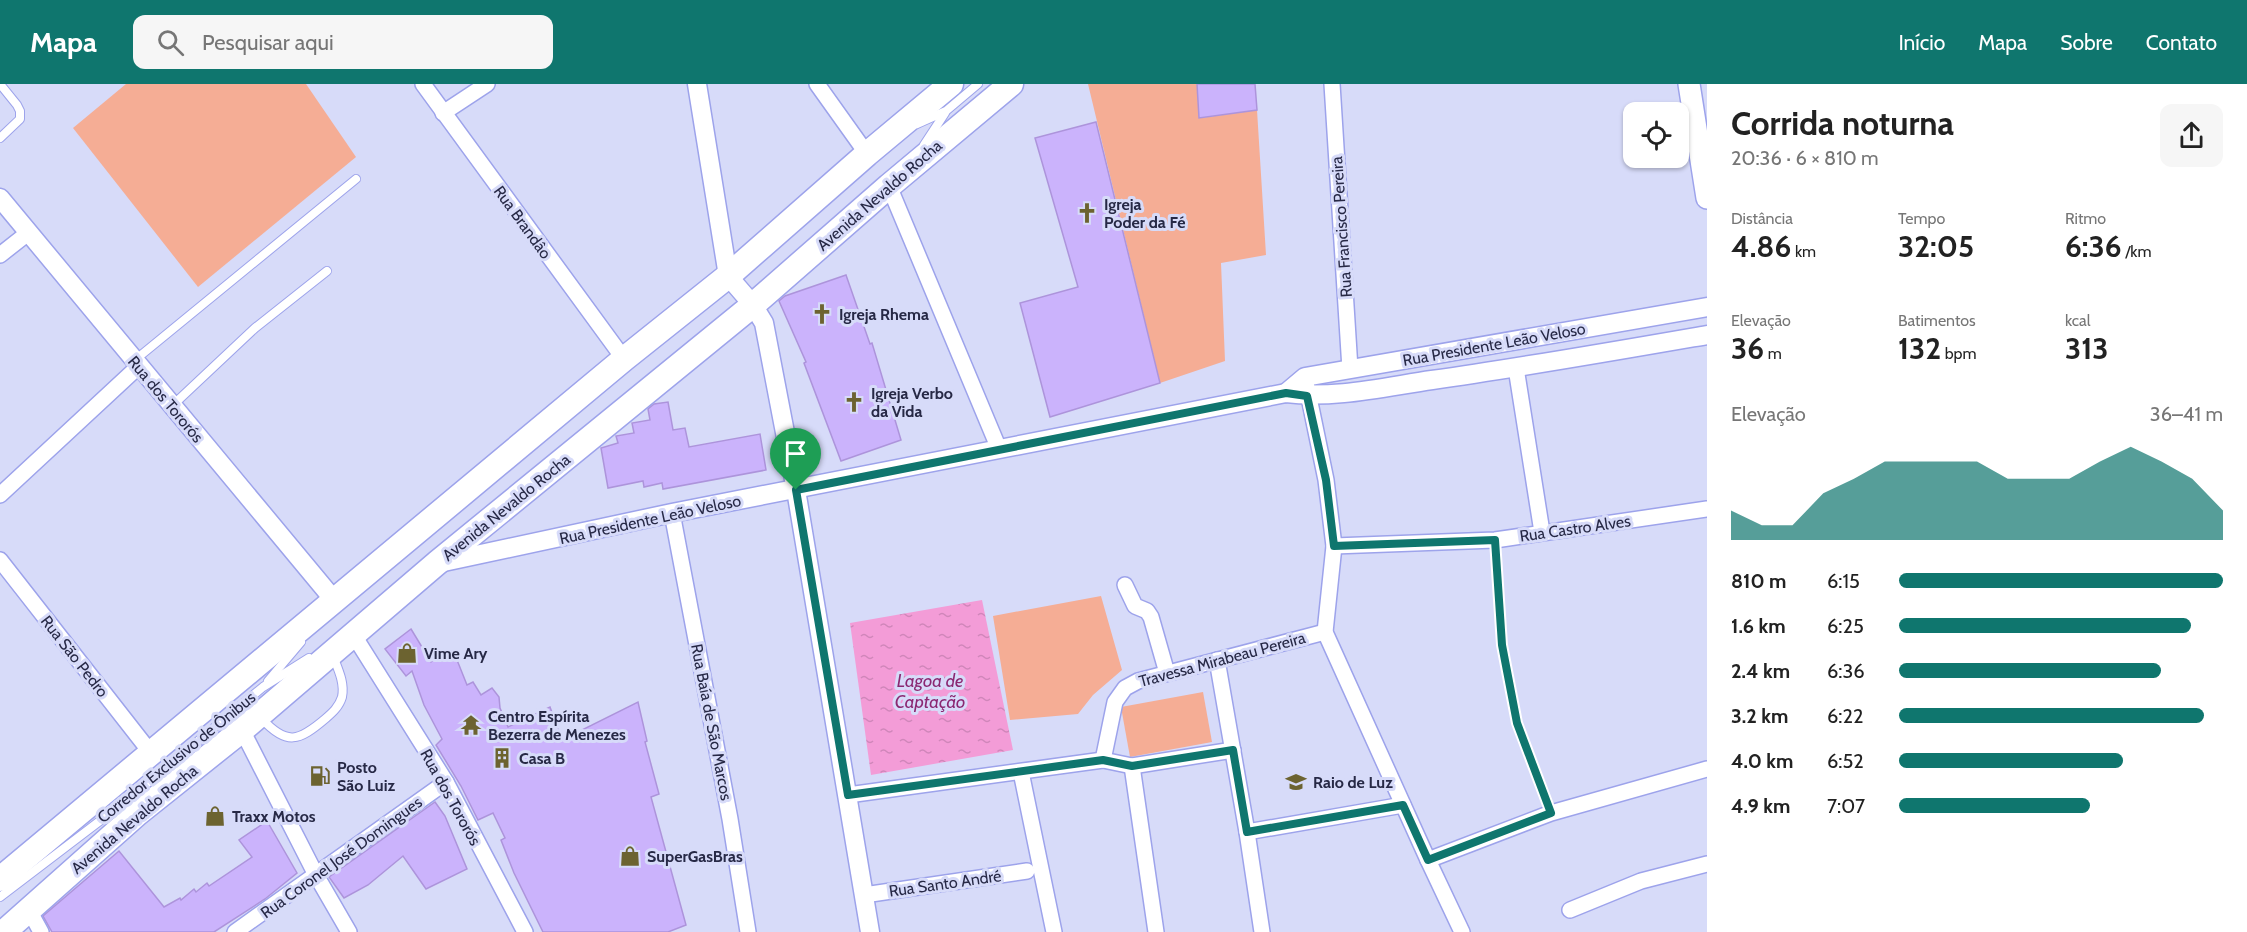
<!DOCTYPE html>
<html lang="pt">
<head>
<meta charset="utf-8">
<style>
  :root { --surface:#fff; --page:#f6f6f6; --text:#222; --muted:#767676; --accent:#0f766e }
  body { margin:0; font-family:Cabin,sans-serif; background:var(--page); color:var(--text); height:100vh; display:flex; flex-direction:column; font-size:22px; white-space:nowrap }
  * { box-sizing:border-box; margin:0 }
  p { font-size:20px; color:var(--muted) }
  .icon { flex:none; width:33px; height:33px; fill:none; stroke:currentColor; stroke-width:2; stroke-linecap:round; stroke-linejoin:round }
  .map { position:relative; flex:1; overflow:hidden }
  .side { display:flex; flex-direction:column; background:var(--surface); width:540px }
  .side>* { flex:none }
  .buttons { position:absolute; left:1623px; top:18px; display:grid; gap:12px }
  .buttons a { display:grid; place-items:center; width:66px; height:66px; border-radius:12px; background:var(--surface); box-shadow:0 2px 4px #0004; font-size:30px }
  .pin { position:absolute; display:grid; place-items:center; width:51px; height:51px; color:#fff; margin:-62px -26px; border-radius:50% 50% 50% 0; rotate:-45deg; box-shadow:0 0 6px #0007 }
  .pin .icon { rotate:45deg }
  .round { display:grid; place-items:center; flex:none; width:63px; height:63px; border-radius:12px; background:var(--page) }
  .headline { display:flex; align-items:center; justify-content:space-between; height:102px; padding:0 24px }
  h1 { font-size:33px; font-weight:800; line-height:45px }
  .stats { display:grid; grid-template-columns:repeat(3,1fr); gap:9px; height:102px; padding:6px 24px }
  .stats div { display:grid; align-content:center }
  .stats b { font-size:30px; font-weight:800 }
  .stats small { font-size:16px; font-weight:400 }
  .stats p { font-size:16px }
  .chart { height:168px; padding:12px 24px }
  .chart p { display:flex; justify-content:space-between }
  .chart svg { width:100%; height:108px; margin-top:6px; fill:var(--accent); opacity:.7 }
  ul { padding:0 24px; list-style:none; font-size:20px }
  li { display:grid; grid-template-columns:96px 72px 1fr; align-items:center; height:45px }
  li i { height:15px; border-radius:8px; background:var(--accent) }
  header { display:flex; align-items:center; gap:36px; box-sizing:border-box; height:84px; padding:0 30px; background:var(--accent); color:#fff }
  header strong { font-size:28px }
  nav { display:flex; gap:33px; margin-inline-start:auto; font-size:21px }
  .search { width:420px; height:54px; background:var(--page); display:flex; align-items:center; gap:15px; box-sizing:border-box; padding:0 21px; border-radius:12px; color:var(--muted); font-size:22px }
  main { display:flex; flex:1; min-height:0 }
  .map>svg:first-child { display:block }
  .green { fill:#f5ad95 }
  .water { fill:url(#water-ripples) }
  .building { fill:#cbb3fc; stroke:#ad94db; stroke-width:1.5 }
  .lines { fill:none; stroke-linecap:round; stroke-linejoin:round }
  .service-casing { stroke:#9da3eb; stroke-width:10 }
  .minor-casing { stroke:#9da3eb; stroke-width:18 }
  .tertiary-casing { stroke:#9da3eb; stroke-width:21 }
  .secondary-casing { stroke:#9da3eb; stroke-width:24 }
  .trunk-casing { stroke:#9da3eb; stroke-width:27 }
  .service { stroke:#fff; stroke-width:8 }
  .minor { stroke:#fff; stroke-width:15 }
  .tertiary { stroke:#fff; stroke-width:18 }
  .secondary { stroke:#fff; stroke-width:21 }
  .trunk { stroke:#fff; stroke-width:24 }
  .route-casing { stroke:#fff; stroke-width:12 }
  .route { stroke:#0f766e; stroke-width:8 }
  .labels { text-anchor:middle; stroke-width:6; stroke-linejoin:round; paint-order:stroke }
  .street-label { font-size:16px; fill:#272946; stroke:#d7dbf9 }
  .poi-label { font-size:16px; font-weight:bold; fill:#272946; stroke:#d7dbf9; text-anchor:start }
  .water-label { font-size:18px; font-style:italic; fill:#8b2872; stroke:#d7dbf9 }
</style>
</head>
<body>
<header>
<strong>Mapa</strong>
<div class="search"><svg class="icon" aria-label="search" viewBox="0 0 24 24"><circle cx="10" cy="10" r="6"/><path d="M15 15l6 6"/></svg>Pesquisar aqui</div>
<nav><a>Início</a><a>Mapa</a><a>Sobre</a><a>Contato</a></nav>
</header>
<main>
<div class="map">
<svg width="1707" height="848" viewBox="0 0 1707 848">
  <defs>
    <pattern id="water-ripples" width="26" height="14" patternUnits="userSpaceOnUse" patternTransform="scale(1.5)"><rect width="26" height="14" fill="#f39cd7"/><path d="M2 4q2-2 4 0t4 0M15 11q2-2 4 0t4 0" fill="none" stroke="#d086ba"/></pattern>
  </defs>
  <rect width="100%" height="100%" fill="#d7dbf9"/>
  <!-- green -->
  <g class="green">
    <path d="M 126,0 L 306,0 L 356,73 L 198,203 L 73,44 Z"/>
    <path d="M 1088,0 L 1197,0 L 1200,34 L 1257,26 L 1266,171 L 1221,179 L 1225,277 L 1160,299 Z"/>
    <path d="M 1101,512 L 1122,586 L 1093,611 L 1078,630 L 1010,636 L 993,532 Z"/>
    <path d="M 1203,608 L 1212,658 L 1130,673 L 1121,623 Z"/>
  </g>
  <!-- water -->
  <path class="water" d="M 982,516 L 1013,666 L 871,691 L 850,539 Z"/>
  <!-- building -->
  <g class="building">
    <path d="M 1197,0 L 1255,0 L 1257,26 L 1199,34 Z"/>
    <path d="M 1096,38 L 1160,299 L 1050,333 L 1020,219 L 1078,203 L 1035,54 Z"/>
    <path d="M 846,191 L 870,260 L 872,259 L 901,356 L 841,377 L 804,279 L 806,278 L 779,217 L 785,212 Z"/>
    <path d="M 668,318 L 673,346 L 685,344 L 689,363 L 760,350 L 766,386 L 663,405 L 662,399 L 644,403 L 643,397 L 608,404 L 601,364 L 618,359 L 616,352 L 634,349 L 632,339 L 650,336 L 648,325 L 654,320 Z"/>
    <path d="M 411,545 L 431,578 L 438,573 L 442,577 L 455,571 L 467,601 L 473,598 L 481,611 L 492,604 L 499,613 L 500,624 L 508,643 L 550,623 L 562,656 L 638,618 L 647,657 L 645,658 L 659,710 L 651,713 L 686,841 L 668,848 L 543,848 L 514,789 L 501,756 L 505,754 L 493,729 L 478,736 L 461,702 L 436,661 L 442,655 L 424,621 L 412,587 L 406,592 L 385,565 Z"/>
    <path d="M 435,718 L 445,732 L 467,785 L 426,805 L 403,772 L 368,801 L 344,814 L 329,793 Z"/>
    <path d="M 267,737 L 297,789 L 265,815 L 214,848 L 52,848 L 43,832 L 119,767 L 164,823 L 180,814 L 181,816 L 194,805 L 196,808 L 207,799 L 209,802 L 252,773 L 239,756 Z"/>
  </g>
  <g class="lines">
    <!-- service casing -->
    <g class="service-casing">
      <g id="service">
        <path d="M 917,40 L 946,27 L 978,0"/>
        <path d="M 0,54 L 20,35 L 20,27 L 17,21 L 0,0"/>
        <path d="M 924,61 L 945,29"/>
        <path d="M 135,276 L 356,95"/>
        <path d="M 173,321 L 255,244 L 327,187"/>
        <path d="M 1495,456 L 1502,561 L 1517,639 L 1551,729"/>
        <path d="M 268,597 L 301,558"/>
        <path d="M 262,635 C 287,662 299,657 325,635 C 332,629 339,623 342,613 C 345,599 338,585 333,572"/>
        <path d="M 0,813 L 126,717 L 263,603 L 309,574"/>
      </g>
    </g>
    <!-- minor casing -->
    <g class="minor-casing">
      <g id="minor">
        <path d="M 423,0 L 624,275"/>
        <path d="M 817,0 L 867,70"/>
        <path d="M 1332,0 L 1350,285"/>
        <path d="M 443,29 L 487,0"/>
        <path d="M 889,102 L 999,365"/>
        <path d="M 0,171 L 28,149"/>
        <path d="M 1516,284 L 1542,448"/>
        <path d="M 1306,299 L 1326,396 L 1334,462 L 1325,548 L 1428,776 L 1462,848"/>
        <path d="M 0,411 L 139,282"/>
        <path d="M 672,429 L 730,735 L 748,848"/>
        <path d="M 1334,462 L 1495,456 L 1707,425"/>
        <path d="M 0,476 L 151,669"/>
        <path d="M 1125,501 L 1135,522 L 1147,527 L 1151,533 L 1167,589"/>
        <path d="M 353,550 L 446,698 L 525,848"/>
        <path d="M 1217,576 L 1247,748 L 1262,848"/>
        <path d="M 242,646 L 316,791 L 349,848"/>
        <path d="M 1103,676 L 1115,618 L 1125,604 L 1138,597 L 1325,548"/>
        <path d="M 1132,682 L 1156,848"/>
        <path d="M 1021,688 L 1054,848"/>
        <path d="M 848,711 L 1103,676 L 1132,682 L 1233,666"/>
        <path d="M 1247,748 L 1403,721"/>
        <path d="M 1428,776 L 1551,729 L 1707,685"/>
        <path d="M 864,811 L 1027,787"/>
        <path d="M 29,826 L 41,848"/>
        <path d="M 1570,826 L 1641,797 L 1707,780"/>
        <path d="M 235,848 L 446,698"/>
      </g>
    </g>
    <!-- tertiary casing -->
    <g class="tertiary-casing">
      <g id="tertiary">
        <path d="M 697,0 L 728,192 L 753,221 L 764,239 L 796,406 L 870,848"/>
        <path d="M 0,114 L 334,516"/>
        <path d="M 1286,309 L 1305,293 L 1707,223"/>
        <path d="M 439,479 L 672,429 L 1286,309 C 1334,315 1384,303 1432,296 C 1524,283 1615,267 1707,251"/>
      </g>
    </g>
    <!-- secondary casing -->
    <g class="secondary-casing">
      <path id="secondary" d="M 1689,0 L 1707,114"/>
    </g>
    <!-- trunk casing -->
    <g class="trunk-casing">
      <g id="trunk">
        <path d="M 0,795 L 624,275 L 728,192 L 867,70 L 951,0"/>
        <path d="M 4,848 L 138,729 L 242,646 L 437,479 L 753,221 L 889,102 L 1011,0"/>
      </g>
    </g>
    <!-- service -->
    <use href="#service" class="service"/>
    <!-- minor -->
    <use href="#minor" class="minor"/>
    <!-- tertiary -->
    <use href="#tertiary" class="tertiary"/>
    <!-- secondary -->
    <use href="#secondary" class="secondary"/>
    <!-- trunk -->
    <use href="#trunk" class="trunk"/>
  </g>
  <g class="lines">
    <!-- route casing -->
    <g class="route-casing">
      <path id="route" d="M 1286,309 L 1307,312 L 1326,396 L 1334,462 L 1495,456 L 1502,561 L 1517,639 L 1551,729 L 1428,776 L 1403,721 L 1247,748 L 1233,666 L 1132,682 L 1103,676 L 848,711 L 796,406 Z"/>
    </g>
    <!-- route -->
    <use href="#route" class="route"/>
  </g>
  <!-- icons -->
  <defs>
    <g id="church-bare" transform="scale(1.62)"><path d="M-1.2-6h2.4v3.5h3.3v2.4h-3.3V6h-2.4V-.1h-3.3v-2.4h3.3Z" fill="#6c6330" stroke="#d7dbf9" stroke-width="2.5" paint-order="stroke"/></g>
    <g id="shop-bare" transform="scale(1.62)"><path d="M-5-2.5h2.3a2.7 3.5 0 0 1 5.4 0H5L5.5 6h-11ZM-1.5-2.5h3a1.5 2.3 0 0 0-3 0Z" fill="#6c6330" stroke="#d7dbf9" stroke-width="2.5" paint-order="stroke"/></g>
    <g id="temple-bare" transform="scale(1.62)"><path d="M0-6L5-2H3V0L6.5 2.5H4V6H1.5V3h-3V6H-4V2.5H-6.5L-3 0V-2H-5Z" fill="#6c6330" stroke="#d7dbf9" stroke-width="2.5" paint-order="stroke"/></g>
    <g id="building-bare" transform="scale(1.62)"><path d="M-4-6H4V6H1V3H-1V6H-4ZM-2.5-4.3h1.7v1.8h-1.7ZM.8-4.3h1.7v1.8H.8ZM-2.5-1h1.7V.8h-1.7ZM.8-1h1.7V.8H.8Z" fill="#6c6330" stroke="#d7dbf9" stroke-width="2.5" paint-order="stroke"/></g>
    <g id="fuel-bare" transform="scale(1.62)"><path d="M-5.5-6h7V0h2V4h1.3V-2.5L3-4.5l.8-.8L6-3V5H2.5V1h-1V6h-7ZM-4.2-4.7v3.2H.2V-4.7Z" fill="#6c6330" stroke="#d7dbf9" stroke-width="2.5" paint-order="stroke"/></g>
    <g id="school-bare" transform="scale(1.62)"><path d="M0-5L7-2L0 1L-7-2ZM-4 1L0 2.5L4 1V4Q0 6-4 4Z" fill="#6c6330" stroke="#d7dbf9" stroke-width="2.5" paint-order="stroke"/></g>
  </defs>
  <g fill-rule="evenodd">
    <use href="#church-bare" x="1087" y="129"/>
    <use href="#church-bare" x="822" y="230"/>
    <use href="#church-bare" x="854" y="318"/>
    <use href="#shop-bare" x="407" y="569"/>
    <use href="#temple-bare" x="471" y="641"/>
    <use href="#building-bare" x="502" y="674"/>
    <use href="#fuel-bare" x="320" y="692"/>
    <use href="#school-bare" x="1296" y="698"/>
    <use href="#shop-bare" x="215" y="732"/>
    <use href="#shop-bare" x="630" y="772"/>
  </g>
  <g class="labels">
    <!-- street labels -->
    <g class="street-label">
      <text transform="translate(879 111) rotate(-41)" y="6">Avenida Nevaldo Rocha</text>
      <text transform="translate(523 138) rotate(54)" y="6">Rua Brandâo</text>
      <text transform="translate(1341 143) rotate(-94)" y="6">Rua Francisco Pereira</text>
      <text transform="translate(1494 260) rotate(-10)" y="6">Rua Presidente Leão Veloso</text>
      <text transform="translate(166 315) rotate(50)" y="6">Rua dos Tororós</text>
      <text transform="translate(506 423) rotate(-39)" y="6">Avenida Nevaldo Rocha</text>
      <text transform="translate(650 435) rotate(-12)" y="6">Rua Presidente Leão Veloso</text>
      <text transform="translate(1575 444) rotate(-8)" y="6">Rua Castro Alves</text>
      <text transform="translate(75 572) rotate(52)" y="6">Rua São Pedro</text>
      <text transform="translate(1222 575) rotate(-15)" y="6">Travessa Mirabeau Pereira</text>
      <text transform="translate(712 638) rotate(79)" y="6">Rua Baía de São Marcos</text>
      <text transform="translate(176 673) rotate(-39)" y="6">Corredor Exclusivo de Ônibus</text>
      <text transform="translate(451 713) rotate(61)" y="6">Rua dos Tororós</text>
      <text transform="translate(134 735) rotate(-40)" y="6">Avenida Nevaldo Rocha</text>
      <text transform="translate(341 773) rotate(-36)" y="6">Rua Coronel José Domingues</text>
      <text transform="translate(945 799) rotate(-8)" y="6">Rua Santo André</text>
    </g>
    <!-- poi labels -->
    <g class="poi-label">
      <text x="1104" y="126">Igreja<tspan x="1104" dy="18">Poder da Fé</tspan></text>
      <text x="839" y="236">Igreja Rhema</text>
      <text x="871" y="315">Igreja Verbo<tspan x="871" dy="18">da Vida</tspan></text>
      <text x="424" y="575">Vime Ary</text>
      <text x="488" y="638">Centro Espírita<tspan x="488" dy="18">Bezerra de Menezes</tspan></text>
      <text x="519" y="680">Casa B</text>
      <text x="337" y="689">Posto<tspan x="337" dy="18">São Luiz</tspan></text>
      <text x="1313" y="704">Raio de Luz</text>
      <text x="232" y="738">Traxx Motos</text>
      <text x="647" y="778">SuperGasBras</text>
    </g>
    <!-- water labels -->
    <g class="water-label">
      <text x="930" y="603">Lagoa de<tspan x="930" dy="21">Captação</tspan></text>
    </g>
  </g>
</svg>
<div class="buttons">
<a><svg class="icon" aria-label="locate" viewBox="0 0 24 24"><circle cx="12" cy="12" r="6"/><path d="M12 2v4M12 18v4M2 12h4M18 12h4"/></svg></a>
</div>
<div class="pin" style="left:796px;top:406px;background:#1e9e55"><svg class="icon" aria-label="arrive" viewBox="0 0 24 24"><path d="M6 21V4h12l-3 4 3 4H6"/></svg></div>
</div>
<section class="side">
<div class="headline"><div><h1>Corrida noturna</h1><p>20:36 · 6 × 810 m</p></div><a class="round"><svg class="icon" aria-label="share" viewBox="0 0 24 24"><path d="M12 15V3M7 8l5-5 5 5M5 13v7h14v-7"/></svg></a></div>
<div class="stats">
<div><p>Distância</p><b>4.86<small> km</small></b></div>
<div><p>Tempo</p><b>32:05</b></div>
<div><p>Ritmo</p><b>6:36<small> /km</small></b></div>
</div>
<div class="stats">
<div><p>Elevação</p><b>36<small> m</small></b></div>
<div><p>Batimentos</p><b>132<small> bpm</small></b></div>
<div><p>kcal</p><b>313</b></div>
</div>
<div class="chart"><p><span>Elevação</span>36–41 m</p>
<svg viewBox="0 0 160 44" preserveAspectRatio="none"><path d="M0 44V32L10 38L20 38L30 25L40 19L50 12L60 12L70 12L80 12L90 19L100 19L110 19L120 12L130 6L140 12L150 19L160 32V44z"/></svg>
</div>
<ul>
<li><b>810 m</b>6:15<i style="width:100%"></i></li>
<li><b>1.6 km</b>6:25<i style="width:90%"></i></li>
<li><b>2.4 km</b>6:36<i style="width:81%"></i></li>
<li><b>3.2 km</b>6:22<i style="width:94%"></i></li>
<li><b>4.0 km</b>6:52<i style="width:69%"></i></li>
<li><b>4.9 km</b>7:07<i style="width:59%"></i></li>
</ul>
</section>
</main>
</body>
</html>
